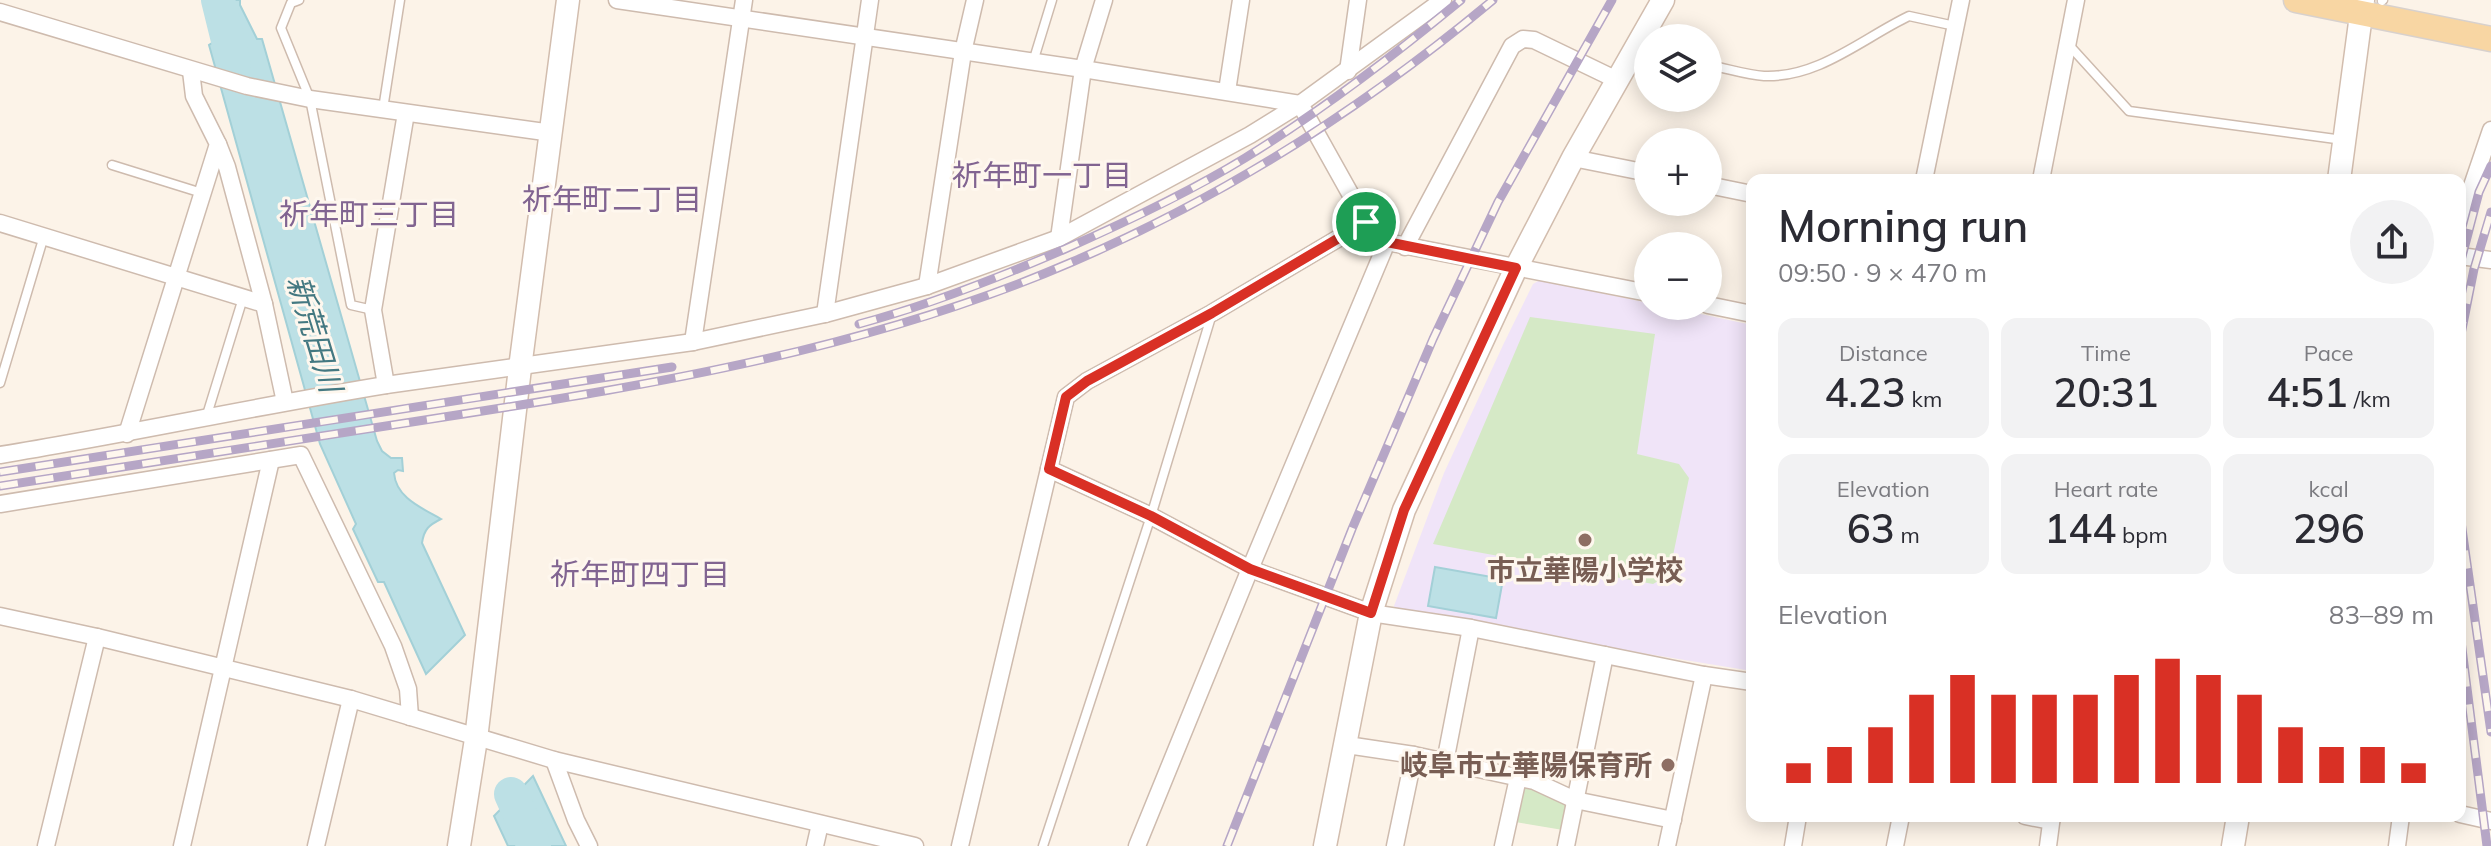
<!DOCTYPE html>
<html lang="en">
<head>
<meta charset="utf-8">
<style>
  :root { --surface:#fff; --page:#f2f2f3; --text:#2b2b33; --muted:#7c7c81; --accent:#d93025 }
  body { margin:0; font-family:Mulish,"Noto Sans JP",sans-serif; background:var(--page); color:var(--text); height:100vh; display:flex; flex-direction:column; font-size:30px; white-space:nowrap }
  * { box-sizing:border-box; margin:0 }
  p { font-size:26px; color:var(--muted) }
  .icon { flex:none; width:44px; height:44px; fill:none; stroke:currentColor; stroke-width:2; stroke-linecap:round; stroke-linejoin:round }
  .map { position:relative; flex:1; overflow:hidden }
  .drawer { position:absolute; left:1746px; top:174px; width:720px; height:648px; display:flex; flex-direction:column; background:var(--surface); border-radius:16px; box-shadow:0 4px 20px #0003 }
  .drawer>* { flex:none }
  .controls { position:absolute; left:1634px; top:24px; display:grid; gap:16px }
  .controls a { display:grid; place-items:center; width:88px; height:88px; border-radius:50%; background:var(--surface); box-shadow:0 4px 20px #0003; font-size:40px }
  .pin { position:absolute; display:grid; place-items:center; width:68px; height:68px; color:#fff; margin:-34px; border:4px solid #fff; border-radius:50%; box-shadow:0 2px 8px #0007 }
  .round { display:grid; place-items:center; flex:none; width:84px; height:84px; border-radius:42px; background:var(--page) }
  .headline { display:flex; align-items:center; justify-content:space-between; height:136px; padding:0 32px }
  h1 { font-size:44px; font-weight:600; line-height:60px }
  .metrics { display:grid; grid-template-columns:repeat(3,1fr); gap:12px; height:136px; padding:8px 32px }
  .metrics div { display:grid; align-content:center; border-radius:16px; background:var(--page); text-align:center }
  .metrics b { font-size:40px; font-weight:600 }
  .metrics small { font-size:22px; font-weight:400 }
  .metrics p { font-size:22px }
  .chart { height:224px; padding:16px 32px }
  .chart p { display:flex; justify-content:space-between }
  .chart svg { width:100%; height:144px; margin-top:8px; stroke:var(--accent); stroke-width:6 }
  .map>svg:first-child { display:block }
  .education { fill:#f0e4f8 }
  .green { fill:#d5e9c6 }
  .water { fill:#bce0e5; stroke:#a3d0d7; stroke-width:2 }
  .lines { fill:none; stroke-linecap:round; stroke-linejoin:round }
  .river { stroke:#bce0e5; stroke-width:34 }
  .lane-casing { stroke:#cebbae; stroke-width:11 }
  .street-casing { stroke:#cebbae; stroke-width:19 }
  .secondary-casing { stroke:#d2bdae; stroke-width:25 }
  .primary-casing { stroke:#d8d1cd; stroke-width:27 }
  .lane { stroke:#fff; stroke-width:8 }
  .street { stroke:#fff; stroke-width:16 }
  .secondary { stroke:#fff; stroke-width:22 }
  .primary { stroke:#f8d6a3; stroke-width:24 }
  .rail-casing { stroke:#b6a6c6; stroke-width:9 }
  .rail { stroke:#fef7ee; stroke-width:6; stroke-dasharray:18; stroke-linecap:butt }
  .route-casing { stroke:#fff; stroke-width:16 }
  .route { stroke:#d93025; stroke-width:10 }
  .education-dot { fill:#8d6e63; stroke:#fef7ee; stroke-width:3 }
  .labels { text-anchor:middle; stroke-width:6; stroke-linejoin:round; paint-order:stroke }
  .education-label { font-size:28px; font-weight:bold; fill:#785e54; stroke:#fef7ee }
  .neighbourhood-label { font-size:30px; fill:#816491; stroke:#fef7ee }
  .water-label { font-size:30px; font-style:italic; fill:#437881; stroke:#fef7ee }
</style>
</head>
<body>
<div class="map">
<svg width="2491" height="846" viewBox="0 0 2491 846">
  <rect width="100%" height="100%" fill="#fcf3e8"/>
  <!-- education -->
  <path class="education" d="M 1540,280 L 1648,303 L 1648,306 L 1663,306 L 1752,325 L 1752,671 L 1398,613 L 1394,606 L 1444,473 L 1504,343 L 1533,284 Z"/>
  <!-- green -->
  <g class="green">
    <path d="M 1530,317 L 1655,334 L 1637,454 L 1679,464 L 1689,478 L 1669,575 L 1653,584 L 1433,544 Z"/>
    <path d="M 1522,786 L 1533,787 L 1569,805 L 1563,830 L 1515,822 Z"/>
  </g>
  <!-- water -->
  <g class="water">
    <path d="M 228,0 L 240,0 L 240,5 L 257,39 L 262,39 L 377,441 L 382,451 L 391,458 L 402,458 L 403,471 L 398,470 L 394,473 C 396,498 422,508 441,519 C 429,525 424,529 422,543 L 465,635 L 426,674 L 384,582 L 378,582 L 353,529 L 356,524 L 320,444 L 209,45 L 215,41 Z"/>
    <path d="M 1435,567 L 1503,579 L 1496,618 L 1428,606 Z"/>
    <path d="M 533,776 L 566,846 L 508,846 L 494,816 Z"/>
  </g>
  <g class="lines">
    <!-- river -->
    <g class="river">
      <path d="M 218,0 L 234,65"/>
      <path d="M 511,794 L 534,846"/>
    </g>
    <!-- lane casing -->
    <g class="lane-casing">
      <g id="lane">
        <path d="M 299,0 L 291,3 L 281,28 L 310,99 L 351,305 L 373,310"/>
        <path d="M 2382,1 L 2383,0"/>
        <path d="M 2068,44 L 2129,111 L 2343,140"/>
        <path d="M 1033,62 L 1052,0"/>
        <path d="M 1708,65 C 1726,68 1746,75 1764,76 C 1819,78 1863,38 1909,16 L 1955,26"/>
        <path d="M 383,109 L 400,0"/>
        <path d="M 112,165 L 202,193"/>
        <path d="M 0,383 L 44,236"/>
        <path d="M 206,418 L 243,298"/>
        <path d="M 1043,846 L 1151,516 L 1211,317"/>
      </g>
    </g>
    <!-- street casing -->
    <g class="street-casing">
      <g id="street">
        <path d="M 617,0 L 1083,69 L 1300,104"/>
        <path d="M 0,12 L 247,86 L 310,99 L 552,133"/>
        <path d="M 1348,71 L 1358,0"/>
        <path d="M 1227,91 L 1241,0"/>
        <path d="M 1300,104 L 1366,222 L 1387,242 L 1648,293"/>
        <path d="M 406,113 L 373,310 L 386,385 L 693,342 L 825,314 L 927,286 L 1059,238 L 1250,135 L 1300,104 L 1443,0"/>
        <path d="M 218,144 L 227,167 L 264,304 L 285,402"/>
        <path d="M 1573,158 L 1648,173"/>
        <path d="M 1924,180 L 1961,0"/>
        <path d="M 2041,180 L 2076,0"/>
        <path d="M 1708,185 L 1752,194"/>
        <path d="M 2460,221 L 2491,130"/>
        <path d="M 0,223 L 264,304"/>
        <path d="M 1059,238 L 1083,69 L 1104,0"/>
        <path d="M 1405,247 L 1512,46 L 1523,39 L 1534,40 L 1617,80"/>
        <path d="M 2460,256 L 2491,260"/>
        <path d="M 927,286 L 963,52 L 975,0"/>
        <path d="M 1708,305 L 1752,314"/>
        <path d="M 825,314 L 870,0"/>
        <path d="M 693,342 L 744,0"/>
        <path d="M 127,434 L 218,144 L 194,96 L 191,71"/>
        <path d="M 0,455 C 129,434 257,406 386,385"/>
        <path d="M 1049,469 L 1151,516 L 1250,569 L 1371,613 L 1471,628 L 1704,675 L 1752,682"/>
        <path d="M 0,504 L 301,455 L 393,646 L 408,689 L 410,717"/>
        <path d="M 0,616 L 97,637 L 351,699 L 554,760 L 915,846"/>
        <path d="M 1347,745 L 1414,755 L 1534,781 L 1575,800 L 1673,820"/>
        <path d="M 554,760 L 576,820 L 589,846"/>
        <path d="M 1445,762 L 1471,628"/>
        <path d="M 2460,814 L 2491,821"/>
        <path d="M 2025,816 L 2051,821"/>
        <path d="M 46,846 L 97,637"/>
        <path d="M 182,846 L 271,460"/>
        <path d="M 316,846 L 351,699"/>
        <path d="M 815,846 L 820,824"/>
        <path d="M 960,846 L 1066,397 L 1087,381 L 1212,313 L 1366,222"/>
        <path d="M 1137,846 L 1250,569 L 1387,242"/>
        <path d="M 1395,846 L 1414,755"/>
        <path d="M 1503,846 L 1518,778"/>
        <path d="M 1566,846 L 1605,655"/>
        <path d="M 1667,846 L 1704,675"/>
        <path d="M 1793,846 L 1798,816"/>
        <path d="M 1895,846 L 1901,816"/>
        <path d="M 2048,846 L 2052,816"/>
        <path d="M 2397,846 L 2401,816"/>
      </g>
    </g>
    <!-- secondary casing -->
    <g class="secondary-casing">
      <g id="secondary">
        <path d="M 2339,180 L 2363,0"/>
        <path d="M 459,846 L 476,739 L 520,368 L 568,0"/>
        <path d="M 1325,846 L 1371,613 L 1404,510 L 1516,268 L 1573,158 L 1663,0"/>
        <path d="M 2233,846 L 2238,816"/>
      </g>
    </g>
    <!-- primary casing -->
    <g class="primary-casing">
      <path id="primary" d="M 2296,0 L 2491,39"/>
    </g>
    <!-- lane -->
    <use href="#lane" class="lane"/>
    <!-- street -->
    <use href="#street" class="street"/>
    <!-- secondary -->
    <use href="#secondary" class="secondary"/>
    <!-- primary -->
    <use href="#primary" class="primary"/>
    <!-- rail casing -->
    <g class="rail-casing">
      <g id="rail">
        <path d="M 2460,264 L 2479,192 L 2491,166"/>
        <path d="M 859,324 C 929,305 998,278 1065,249 C 1126,222 1188,193 1245,158 C 1321,111 1392,57 1461,0"/>
        <path d="M 2460,339 L 2474,269 L 2491,212"/>
        <path d="M 0,472 L 672,367"/>
        <path d="M 0,486 C 148,463 296,440 444,417 C 657,384 873,348 1072,262 C 1224,197 1366,106 1493,0"/>
        <path d="M 2460,515 L 2491,732"/>
        <path d="M 2460,633 L 2487,846"/>
        <path d="M 1227,846 L 1352,529 L 1433,339 L 1498,202 L 1612,0"/>
      </g>
    </g>
    <!-- rail -->
    <use href="#rail" class="rail"/>
  </g>
  <g class="lines">
    <!-- route casing -->
    <g class="route-casing">
      <path id="route" d="M 1366,222 L 1387,242 L 1516,268 L 1404,510 L 1371,613 L 1250,569 L 1151,516 L 1049,469 L 1066,397 L 1087,381 L 1212,313 Z"/>
    </g>
    <!-- route -->
    <use href="#route" class="route"/>
  </g>
  <!-- markers -->
  <g class="education-dot">
    <circle cx="1585" cy="540" r="8"/>
    <circle cx="1668" cy="765" r="8"/>
  </g>
  <g class="labels">
    <!-- education labels -->
    <g class="education-label">
      <text x="1585" y="580">市立華陽小学校</text>
      <text x="1652" y="775" text-anchor="end">岐阜市立華陽保育所</text>
    </g>
    <!-- neighbourhood labels -->
    <g class="neighbourhood-label">
      <text x="1042" y="186">祈年町一丁目</text>
      <text x="612" y="210">祈年町二丁目</text>
      <text x="369" y="225">祈年町三丁目</text>
      <text x="640" y="585">祈年町四丁目</text>
    </g>
    <!-- water labels -->
    <g class="water-label">
      <text transform="translate(314 334) rotate(73)" y="10">新荒田川</text>
    </g>
  </g>
</svg>
<div class="controls">
<a><svg class="icon" aria-label="layers" viewBox="0 0 24 24"><path d="M12 4l9 5-9 5-9-5zM3 14l9 5 9-5"/></svg></a>
<a>+</a>
<a>−</a>
</div>
<div class="pin" style="left:1366px;top:222px;background:#1e9e55"><svg class="icon" aria-label="arrive" viewBox="0 0 24 24"><path d="M6 21V4h12l-3 4 3 4H6"/></svg></div>
<section class="drawer">
<div class="headline"><div><h1>Morning run</h1><p>09:50 · 9 × 470 m</p></div><a class="round"><svg class="icon" aria-label="share" viewBox="0 0 24 24"><path d="M12 15V3M7 8l5-5 5 5M5 13v7h14v-7"/></svg></a></div>
<div class="metrics">
<div><p>Distance</p><b>4.23<small> km</small></b></div>
<div><p>Time</p><b>20:31</b></div>
<div><p>Pace</p><b>4:51<small> /km</small></b></div>
</div>
<div class="metrics">
<div><p>Elevation</p><b>63<small> m</small></b></div>
<div><p>Heart rate</p><b>144<small> bpm</small></b></div>
<div><p>kcal</p><b>296</b></div>
</div>
<div class="chart"><p><span>Elevation</span>83–89 m</p>
<svg viewBox="0 0 160 44" preserveAspectRatio="none"><path d="M5 44V38M15 44V33M25 44V27M35 44V17M45 44V11M55 44V17M65 44V17M75 44V17M85 44V11M95 44V6M105 44V11M115 44V17M125 44V27M135 44V33M145 44V33M155 44V38"/></svg>
</div>
</section>
</div>
</body>
</html>
